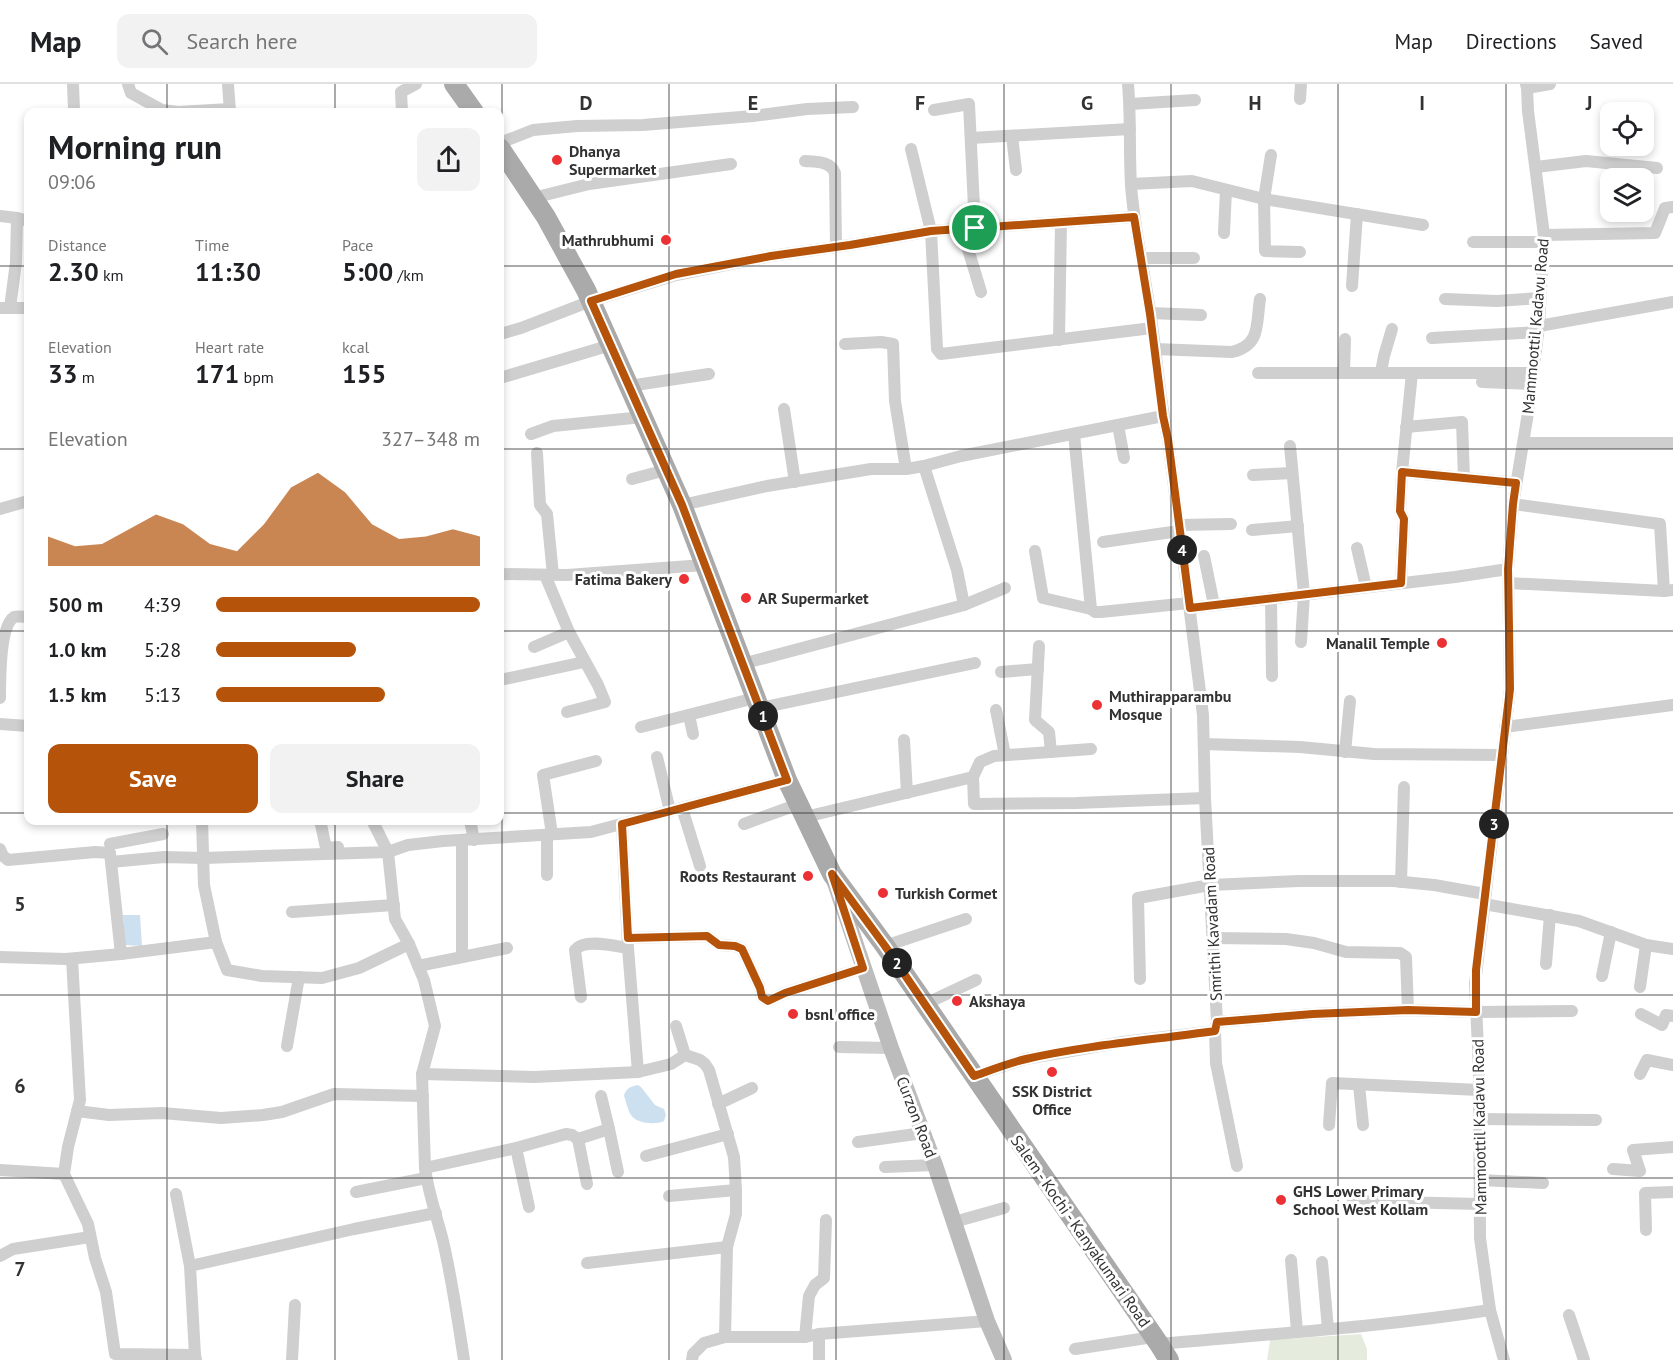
<!DOCTYPE html>
<html lang="en">
<head>
<meta charset="utf-8">
<style>
  :root { --surface:#fff; --page:#f2f2f2; --text:#202124; --muted:#757577; --line:#e0e0e0; --accent:#b45309 }
  body { margin:0; font-family:"PT Sans",sans-serif; background:var(--page); color:var(--text); height:100vh; display:flex; flex-direction:column; font-size:22px; white-space:nowrap }
  * { box-sizing:border-box; margin:0 }
  p { font-size:20px; color:var(--muted) }
  .icon { flex:none; width:33px; height:33px; fill:none; stroke:currentColor; stroke-width:2; stroke-linecap:round; stroke-linejoin:round }
  .map { position:relative; flex:1; overflow:hidden }
  .sheet { position:absolute; left:24px; top:24px; width:480px; height:717px; display:flex; flex-direction:column; background:var(--surface); border-radius:12px; box-shadow:0 3px 9px #0003 }
  .sheet>* { flex:none }
  .fabs { position:absolute; left:1600px; top:18px; display:grid; gap:12px }
  .fabs a { display:grid; place-items:center; width:54px; height:54px; border-radius:12px; background:var(--surface); box-shadow:0 3px 9px #0003; font-size:30px }
  .pin { position:absolute; display:grid; place-items:center; width:51px; height:51px; color:#fff; margin:-26px; border:3px solid #fff; border-radius:50%; box-shadow:0 2px 6px #0007 }
  .km { position:absolute; width:30px; height:30px; margin:-15px; border-radius:50%; background:#222; color:#fff; font-size:16px; line-height:30px; text-align:center }
  .round { display:grid; place-items:center; flex:none; width:63px; height:63px; border-radius:12px; background:var(--page) }
  .overview { display:flex; align-items:center; justify-content:space-between; height:102px; padding:0 24px }
  h1 { font-size:33px; font-weight:700; line-height:45px }
  .figures { display:grid; grid-template-columns:repeat(3,1fr); gap:9px; height:102px; padding:6px 24px }
  .figures div { display:grid; align-content:center }
  .figures b { font-size:26px; font-weight:700 }
  .figures small { font-size:16px; font-weight:400 }
  .figures p { font-size:16px }
  .chart { height:168px; padding:12px 24px }
  .chart p { display:flex; justify-content:space-between }
  .chart svg { width:100%; height:108px; margin-top:6px; fill:var(--accent); opacity:.7 }
  .cta { display:flex; gap:12px; margin-top:auto; padding:12px 24px }
  .cta a { flex:1; height:69px; border-radius:12px; background:var(--accent); color:#fff; font-size:24px; font-weight:700; line-height:69px; text-align:center }
  .cta a+a { background:var(--page); color:var(--text) }
  ul { padding:0 24px; list-style:none; font-size:20px }
  li { display:grid; grid-template-columns:96px 72px 1fr; align-items:center; height:45px }
  li i { height:15px; border-radius:8px; background:var(--accent) }
  header { display:flex; align-items:center; gap:36px; box-sizing:border-box; height:84px; padding:0 30px; background:var(--surface); border-bottom:2px solid var(--line) }
  header strong { font-size:28px }
  nav { display:flex; gap:33px; margin-inline-start:auto; font-size:21px }
  .search { width:420px; height:54px; background:var(--page); display:flex; align-items:center; gap:15px; box-sizing:border-box; padding:0 21px; border-radius:12px; color:var(--muted); font-size:22px }
  .map>svg:first-child { display:block }
  .green { fill:#e5ecde }
  .water { fill:#cde0ef }
  .lines { fill:none; stroke-linecap:round; stroke-linejoin:round }
  .minor { stroke:#cfcfcf; stroke-width:12 }
  .secondary { stroke:#bcbcbc; stroke-width:16 }
  .primary { stroke:#aaa; stroke-width:20 }
  .route-casing { stroke:#fff; stroke-width:12 }
  .route { stroke:#b45309; stroke-width:8 }
  .grid { fill:none; stroke:#323232; stroke-width:1.5; stroke-opacity:0.55 }
  .poi-dot { fill:#ec3135; stroke:#fff; stroke-width:2 }
  .labels { text-anchor:middle; stroke-width:6; stroke-linejoin:round; paint-order:stroke }
  .poi-label { font-size:16px; font-weight:bold; fill:#323232; stroke:#fff; text-anchor:start }
  .street-label { font-size:16px; fill:#323232; stroke:#fff }
  .grid-label { font-size:20px; text-anchor:middle; font-weight:bold; fill:#323232; stroke:#fff; stroke-width:6; stroke-linejoin:round; paint-order:stroke }
</style>
</head>
<body>
<header>
<strong>Map</strong>
<div class="search"><svg class="icon" aria-label="search" viewBox="0 0 24 24"><circle cx="10" cy="10" r="6"/><path d="M15 15l6 6"/></svg>Search here</div>
<nav><a>Map</a><a>Directions</a><a>Saved</a></nav>
</header>
<div class="map">
<svg width="1673" height="1276" viewBox="0 0 1673 1276">
  <rect width="100%" height="100%" fill="#fff"/>
  <!-- green -->
  <path class="green" d="M 1361,1250 L 1367,1265 L 1367,1276 L 1267,1276 L 1270,1256 Z"/>
  <!-- water -->
  <g class="water">
    <path d="M 123,831 L 140,831 L 142,862 L 125,861 Z"/>
    <path d="M 638,1001 L 641,1003 L 655,1021 L 664,1025 L 666,1031 L 664,1037 C 656,1041 637,1040 631,1031 C 628,1027 626,1017 624,1012 C 625,1005 631,1002 638,1001 Z"/>
  </g>
  <g class="lines">
    <!-- minor -->
    <g class="minor">
      <path d="M 73,0 L 74,26"/>
      <path d="M 128,0 L 131,9 L 162,26 L 178,28 L 230,25"/>
      <path d="M 228,0 L 230,28"/>
      <path d="M 1527,4 L 1550,0"/>
      <path d="M 1300,15 L 1301,0"/>
      <path d="M 1130,20 L 1195,16"/>
      <path d="M 934,26 L 969,20 L 975,144"/>
      <path d="M 402,28 L 401,8 L 416,0"/>
      <path d="M 1012,52 L 1016,86"/>
      <path d="M 971,54 L 1130,45"/>
      <path d="M 500,59 L 533,46 L 577,42 L 643,41 L 753,32 L 807,25 L 853,23"/>
      <path d="M 911,65 L 931,147 L 937,265 L 941,270 L 1152,244"/>
      <path d="M 1271,71 L 1264,115 L 1265,167 L 1300,168"/>
      <path d="M 805,77 C 817,78 830,77 835,89 L 836,163"/>
      <path d="M 1536,83 L 1586,77 L 1657,84"/>
      <path d="M 1131,100 L 1192,97 L 1264,115 L 1423,141"/>
      <path d="M 533,114 L 589,100 L 731,80"/>
      <path d="M 0,132 L 17,134 L 28,137"/>
      <path d="M 962,145 L 981,208"/>
      <path d="M 1224,149 L 1226,106"/>
      <path d="M 1544,151 L 1655,149 L 1665,124 L 1673,123"/>
      <path d="M 1473,158 L 1543,158"/>
      <path d="M 1141,174 L 1194,174"/>
      <path d="M 1352,202 L 1357,130"/>
      <path d="M 1445,215 L 1497,217 L 1540,214"/>
      <path d="M 0,224 L 28,224"/>
      <path d="M 10,224 L 16,178 L 17,134"/>
      <path d="M 1150,229 L 1201,231"/>
      <path d="M 1539,242 L 1673,218"/>
      <path d="M 500,250 L 521,244 L 591,217 L 676,191 L 771,172 L 850,161 L 931,147 L 1134,133"/>
      <path d="M 1432,254 L 1538,248"/>
      <path d="M 1059,256 L 1061,138"/>
      <path d="M 845,260 L 881,258 L 893,260 L 895,317 L 906,385"/>
      <path d="M 1155,265 L 1232,268 C 1261,261 1256,241 1260,215"/>
      <path d="M 1381,288 L 1384,272 L 1392,245"/>
      <path d="M 1258,289 L 1533,289"/>
      <path d="M 1344,289 L 1345,255"/>
      <path d="M 500,294 L 611,261"/>
      <path d="M 1482,298 L 1531,300"/>
      <path d="M 629,302 L 709,290"/>
      <path d="M 784,325 L 795,398"/>
      <path d="M 1118,341 L 1124,374"/>
      <path d="M 1406,343 L 1462,338 L 1464,394"/>
      <path d="M 531,350 L 553,342 L 643,333"/>
      <path d="M 1074,350 L 1091,525 L 1095,528 L 1101,528 L 1189,519"/>
      <path d="M 1524,359 L 1673,359"/>
      <path d="M 1290,362 L 1304,510 L 1301,558"/>
      <path d="M 537,369 L 540,421 L 547,430 L 553,491"/>
      <path d="M 1402,388 L 1516,399"/>
      <path d="M 1253,391 L 1292,389"/>
      <path d="M 632,395 L 666,386"/>
      <path d="M 1513,420 L 1660,440 L 1664,507"/>
      <path d="M 682,421 L 767,402 L 871,385 L 906,385 L 924,382 L 961,372 L 1163,332"/>
      <path d="M 0,425 L 28,417"/>
      <path d="M 1179,441 L 1231,440"/>
      <path d="M 1252,446 L 1298,442"/>
      <path d="M 1103,458 L 1179,447"/>
      <path d="M 1357,464 L 1366,503"/>
      <path d="M 1035,467 L 1043,514 L 1091,525"/>
      <path d="M 1204,472 L 1214,521"/>
      <path d="M 1508,485 L 1513,420 L 1528,329 L 1539,242 L 1544,151 L 1528,27 L 1527,4 L 1526,0"/>
      <path d="M 500,490 L 567,491 L 704,481"/>
      <path d="M 545,491 L 569,548 L 598,601 L 605,618 L 567,628"/>
      <path d="M 1401,499 L 1404,435 L 1400,427 L 1402,388 L 1412,289"/>
      <path d="M 1508,499 L 1664,507 L 1673,506"/>
      <path d="M 1271,514 L 1272,592"/>
      <path d="M 964,521 L 1005,504"/>
      <path d="M 1190,524 L 1455,493 L 1508,485 L 1510,605 L 1475,900 L 1479,985 L 1480,1154 L 1490,1226 L 1504,1276"/>
      <path d="M 1039,562 L 1035,636 L 1049,648 L 1051,668"/>
      <path d="M 534,563 L 569,548"/>
      <path d="M 742,580 L 964,521 L 957,486 L 924,382"/>
      <path d="M 1001,588 L 1038,585"/>
      <path d="M 500,596 L 584,578"/>
      <path d="M 0,614 C 0,595 0,542 14,533 C 18,532 25,533 28,533"/>
      <path d="M 760,624 L 975,579"/>
      <path d="M 996,626 L 1005,671"/>
      <path d="M 689,631 L 693,650"/>
      <path d="M 0,640 L 28,642"/>
      <path d="M 641,643 L 755,614"/>
      <path d="M 1505,643 L 1673,621"/>
      <path d="M 904,656 L 907,709"/>
      <path d="M 1204,660 L 1300,663 L 1374,670 L 1502,671"/>
      <path d="M 1345,668 L 1350,617"/>
      <path d="M 657,673 L 670,727"/>
      <path d="M 973,693 L 980,678 L 994,672 L 1091,665"/>
      <path d="M 682,724 L 700,782"/>
      <path d="M 805,733 L 973,693 L 974,720 L 1076,719 L 1205,714"/>
      <path d="M 202,736 L 204,801 L 216,858"/>
      <path d="M 320,736 L 326,764 L 338,763"/>
      <path d="M 470,736 L 474,756"/>
      <path d="M 622,740 L 628,864 L 638,988"/>
      <path d="M 744,740 L 799,720"/>
      <path d="M 552,750 L 543,691 L 596,677"/>
      <path d="M 462,757 L 462,868"/>
      <path d="M 110,760 L 163,750"/>
      <path d="M 0,765 L 3,772 L 8,776 L 95,768 L 110,769 L 121,870 L 216,858 L 227,886 L 262,892 L 322,894 L 359,884 L 409,860"/>
      <path d="M 111,778 L 164,773 L 203,774 L 388,768 L 372,736"/>
      <path d="M 547,791 L 547,751"/>
      <path d="M 1401,798 L 1404,703"/>
      <path d="M 1484,820 L 1579,837 L 1646,861 L 1673,865"/>
      <path d="M 292,828 L 394,821"/>
      <path d="M 628,854 L 707,852 L 719,861 L 735,862 L 742,865 L 760,904 L 762,913 L 768,917 L 785,909 L 863,884"/>
      <path d="M 1212,854 L 1286,855 L 1314,859 L 1346,868 L 1400,869 L 1406,873 L 1408,926"/>
      <path d="M 885,862 L 966,835"/>
      <path d="M 0,873 L 66,875 L 121,870"/>
      <path d="M 1546,880 L 1550,831"/>
      <path d="M 418,882 L 507,864"/>
      <path d="M 1602,892 L 1611,848"/>
      <path d="M 1140,895 L 1138,814 L 1210,801 L 1299,797 L 1393,797 L 1434,801 L 1485,810"/>
      <path d="M 1640,903 L 1646,861"/>
      <path d="M 581,913 L 575,866 C 584,854 615,862 628,864"/>
      <path d="M 925,920 L 976,896"/>
      <path d="M 1641,930 L 1662,941 L 1666,931 L 1673,932"/>
      <path d="M 1217,938 L 1313,930 L 1408,926 L 1476,928 L 1572,927"/>
      <path d="M 676,942 L 685,971"/>
      <path d="M 1215,947 L 1216,979 L 1237,1082"/>
      <path d="M 287,962 L 299,893"/>
      <path d="M 839,963 L 891,964"/>
      <path d="M 422,990 L 534,993 L 638,988 L 671,980 L 685,971 L 700,976 L 705,980 L 709,986 L 734,1073 L 736,1106 L 736,1130 L 727,1163 L 725,1253"/>
      <path d="M 1640,990 L 1647,976 L 1673,981"/>
      <path d="M 973,992 L 1025,975 L 1123,958 L 1215,947 L 1217,938 L 1205,714 L 1203,631 L 1168,355 C 1159,313 1157,270 1150,228 C 1144,185 1134,144 1131,101 C 1129,67 1131,34 1128,0"/>
      <path d="M 1359,1001 L 1363,1041"/>
      <path d="M 718,1020 L 752,1004"/>
      <path d="M 77,1027 L 109,1031 L 162,1029 L 221,1034 L 263,1031 L 282,1028 L 334,1010 L 423,1012"/>
      <path d="M 1480,1035 L 1596,1036"/>
      <path d="M 1329,1041 L 1332,999 L 1479,1006"/>
      <path d="M 609,1045 L 618,1088"/>
      <path d="M 578,1055 L 609,1045 L 601,1012"/>
      <path d="M 858,1058 L 923,1049"/>
      <path d="M 516,1064 L 529,1123"/>
      <path d="M 646,1072 L 728,1050"/>
      <path d="M 885,1083 L 935,1081"/>
      <path d="M 425,1084 L 516,1064 L 566,1050 L 572,1051 L 578,1055 L 587,1100"/>
      <path d="M 1613,1085 L 1640,1087 L 1633,1066 L 1673,1063"/>
      <path d="M 0,1086 L 64,1090 L 88,1140 L 95,1174 L 106,1208 L 115,1270 L 195,1271 L 196,1276"/>
      <path d="M 64,1090 L 68,1063 L 80,1016 L 72,875"/>
      <path d="M 1481,1096 L 1543,1099"/>
      <path d="M 356,1108 L 426,1094"/>
      <path d="M 176,1110 L 190,1182 L 195,1271"/>
      <path d="M 669,1112 L 736,1106"/>
      <path d="M 1353,1117 L 1480,1120"/>
      <path d="M 954,1138 L 1004,1124"/>
      <path d="M 1646,1146 L 1645,1109 L 1673,1108"/>
      <path d="M 0,1172 L 13,1165 L 90,1153"/>
      <path d="M 1291,1176 L 1297,1247"/>
      <path d="M 1322,1178 L 1328,1245"/>
      <path d="M 587,1179 L 727,1163"/>
      <path d="M 190,1182 L 354,1145 L 436,1129"/>
      <path d="M 1569,1231 L 1584,1276"/>
      <path d="M 819,1250 L 819,1276"/>
      <path d="M 805,1253 L 809,1212 L 815,1201 L 824,1194 L 826,1136"/>
      <path d="M 1159,1260 C 1270,1250 1381,1243 1490,1226"/>
      <path d="M 1075,1265 L 1153,1253"/>
      <path d="M 292,1276 L 295,1221"/>
      <path d="M 464,1276 C 458,1236 452,1196 443,1157 C 437,1133 428,1108 425,1084 L 422,990 L 435,942 L 424,896 L 409,860 L 395,835 L 388,768 L 408,761 L 443,757 L 591,748 L 787,696"/>
      <path d="M 692,1276 L 693,1270 L 704,1259 L 725,1253 L 805,1253 L 819,1250 L 987,1237"/>
    </g>
    <!-- secondary -->
    <path class="secondary" d="M 835,799 L 891,964 L 935,1081 L 987,1237 L 1004,1276"/>
    <!-- primary -->
    <g class="primary">
      <path d="M 454,0 L 474,28"/>
      <path d="M 500,64 L 546,133 L 586,206 L 682,421 L 787,696 L 832,790 L 885,862 L 1159,1260 L 1169,1276"/>
    </g>
  </g>
  <g class="lines">
    <!-- route casing -->
    <g class="route-casing">
      <path id="route" d="M 1134,133 L 1150,230 L 1163,332 L 1168,355 L 1190,524 L 1401,499 L 1404,435 L 1400,427 L 1402,388 L 1516,399 L 1513,420 L 1508,485 L 1510,605 L 1476,886 L 1476,928 L 1408,926 L 1313,930 L 1217,938 L 1215,947 C 1152,956 1088,961 1026,975 C 1009,979 991,986 974,992 L 885,862 L 832,790 L 863,884 L 785,909 L 768,917 L 762,913 L 760,904 L 742,865 L 735,862 L 719,861 L 707,852 L 628,854 L 622,740 L 787,696 L 682,421 L 591,217 L 676,190 L 771,172 L 850,161 L 931,147 Z"/>
    </g>
    <!-- route -->
    <use href="#route" class="route"/>
  </g>
  <!-- grid -->
  <path class="grid" d="M 167,0 L 167,28M 335,0 L 335,28M 502,0 L 502,1276M 669,0 L 669,1276M 836,0 L 836,1276M 1004,0 L 1004,1276M 1171,0 L 1171,1276M 1338,0 L 1338,1276M 1506,0 L 1506,1276M 0,182 L 28,182M 500,182 L 1673,182M 0,365 L 28,365M 500,365 L 1673,365M 0,547 L 28,547M 500,547 L 1673,547M 0,729 L 28,729M 500,729 L 1673,729M 167,736 L 167,1276M 335,736 L 335,1276M 0,911 L 1673,911M 0,1094 L 1673,1094"/>
  <!-- markers -->
  <g class="poi-dot">
    <circle cx="557" cy="76" r="6"/>
    <circle cx="666" cy="156" r="6"/>
    <circle cx="684" cy="495" r="6"/>
    <circle cx="746" cy="514" r="6"/>
    <circle cx="1442" cy="559" r="6"/>
    <circle cx="1097" cy="621" r="6"/>
    <circle cx="808" cy="792" r="6"/>
    <circle cx="883" cy="809" r="6"/>
    <circle cx="957" cy="917" r="6"/>
    <circle cx="793" cy="930" r="6"/>
    <circle cx="1052" cy="988" r="6"/>
    <circle cx="1281" cy="1116" r="6"/>
  </g>
  <g class="labels">
    <!-- poi labels -->
    <g class="poi-label">
      <text x="569" y="73">Dhanya<tspan x="569" dy="18">Supermarket</tspan></text>
      <text x="654" y="162" text-anchor="end">Mathrubhumi</text>
      <text x="672" y="501" text-anchor="end">Fatima Bakery</text>
      <text x="758" y="520">AR Supermarket</text>
      <text x="1430" y="565" text-anchor="end">Manalil Temple</text>
      <text x="1109" y="618">Muthirapparambu<tspan x="1109" dy="18">Mosque</tspan></text>
      <text x="796" y="798" text-anchor="end">Roots Restaurant</text>
      <text x="895" y="815">Turkish Cormet</text>
      <text x="969" y="923">Akshaya</text>
      <text x="805" y="936">bsnl office</text>
      <text x="1052" y="1013" text-anchor="middle">SSK District<tspan x="1052" dy="18">Office</tspan></text>
      <text x="1293" y="1113">GHS Lower Primary<tspan x="1293" dy="18">School West Kollam</tspan></text>
    </g>
    <!-- street labels -->
    <g class="street-label">
      <text transform="translate(1535 242) rotate(-85)" y="6">Mammoottil Kadavu Road</text>
      <text transform="translate(1212 840) rotate(-93)" y="6">Smrithi Kavadam Road</text>
      <text transform="translate(917 1033) rotate(69)" y="6">Curzon Road</text>
      <text transform="translate(1479 1043) rotate(-91)" y="6">Mammoottil Kadavu Road</text>
      <text transform="translate(1081 1147) rotate(55)" y="6">Salem - Kochi - Kanyakumari Road</text>
    </g>
  </g>
  <g class="grid-label">
    <text x="586" y="26">D</text>
    <text x="753" y="26">E</text>
    <text x="920" y="26">F</text>
    <text x="1087" y="26">G</text>
    <text x="1255" y="26">H</text>
    <text x="1422" y="26">I</text>
    <text x="1589" y="26">J</text>
    <text x="20" y="827">5</text>
    <text x="20" y="1009">6</text>
    <text x="20" y="1192">7</text>
  </g>
</svg>
<div class="fabs">
<a><svg class="icon" aria-label="locate" viewBox="0 0 24 24"><circle cx="12" cy="12" r="6"/><path d="M12 2v4M12 18v4M2 12h4M18 12h4"/></svg></a>
<a><svg class="icon" aria-label="layers" viewBox="0 0 24 24"><path d="M12 4l9 5-9 5-9-5zM3 14l9 5 9-5"/></svg></a>
</div>
<div class="pin" style="left:975px;top:144px;background:#1e9e55"><svg class="icon" aria-label="arrive" viewBox="0 0 24 24"><path d="M6 21V4h12l-3 4 3 4H6"/></svg></div>
<b class="km" style="left:763px;top:632px">1</b>
<b class="km" style="left:897px;top:879px">2</b>
<b class="km" style="left:1494px;top:740px">3</b>
<b class="km" style="left:1182px;top:466px">4</b>
<section class="sheet">
<div class="overview"><div><h1>Morning run</h1><p>09:06</p></div><a class="round"><svg class="icon" aria-label="share" viewBox="0 0 24 24"><path d="M12 15V3M7 8l5-5 5 5M5 13v7h14v-7"/></svg></a></div>
<div class="figures">
<div><p>Distance</p><b>2.30<small> km</small></b></div>
<div><p>Time</p><b>11:30</b></div>
<div><p>Pace</p><b>5:00<small> /km</small></b></div>
</div>
<div class="figures">
<div><p>Elevation</p><b>33<small> m</small></b></div>
<div><p>Heart rate</p><b>171<small> bpm</small></b></div>
<div><p>kcal</p><b>155</b></div>
</div>
<div class="chart"><p><span>Elevation</span>327–348 m</p>
<svg viewBox="0 0 160 44" preserveAspectRatio="none"><path d="M0 44V32L10 36L20 35L30 29L40 23L50 27L60 35L70 38L80 27L90 12L100 6L110 14L120 27L130 33L140 32L150 29L160 32V44z"/></svg>
</div>
<ul>
<li><b>500 m</b>4:39<i style="width:100%"></i></li>
<li><b>1.0 km</b>5:28<i style="width:53%"></i></li>
<li><b>1.5 km</b>5:13<i style="width:64%"></i></li>
</ul>
<div class="cta"><a>Save</a><a>Share</a></div>
</section>
</div>
</body>
</html>
